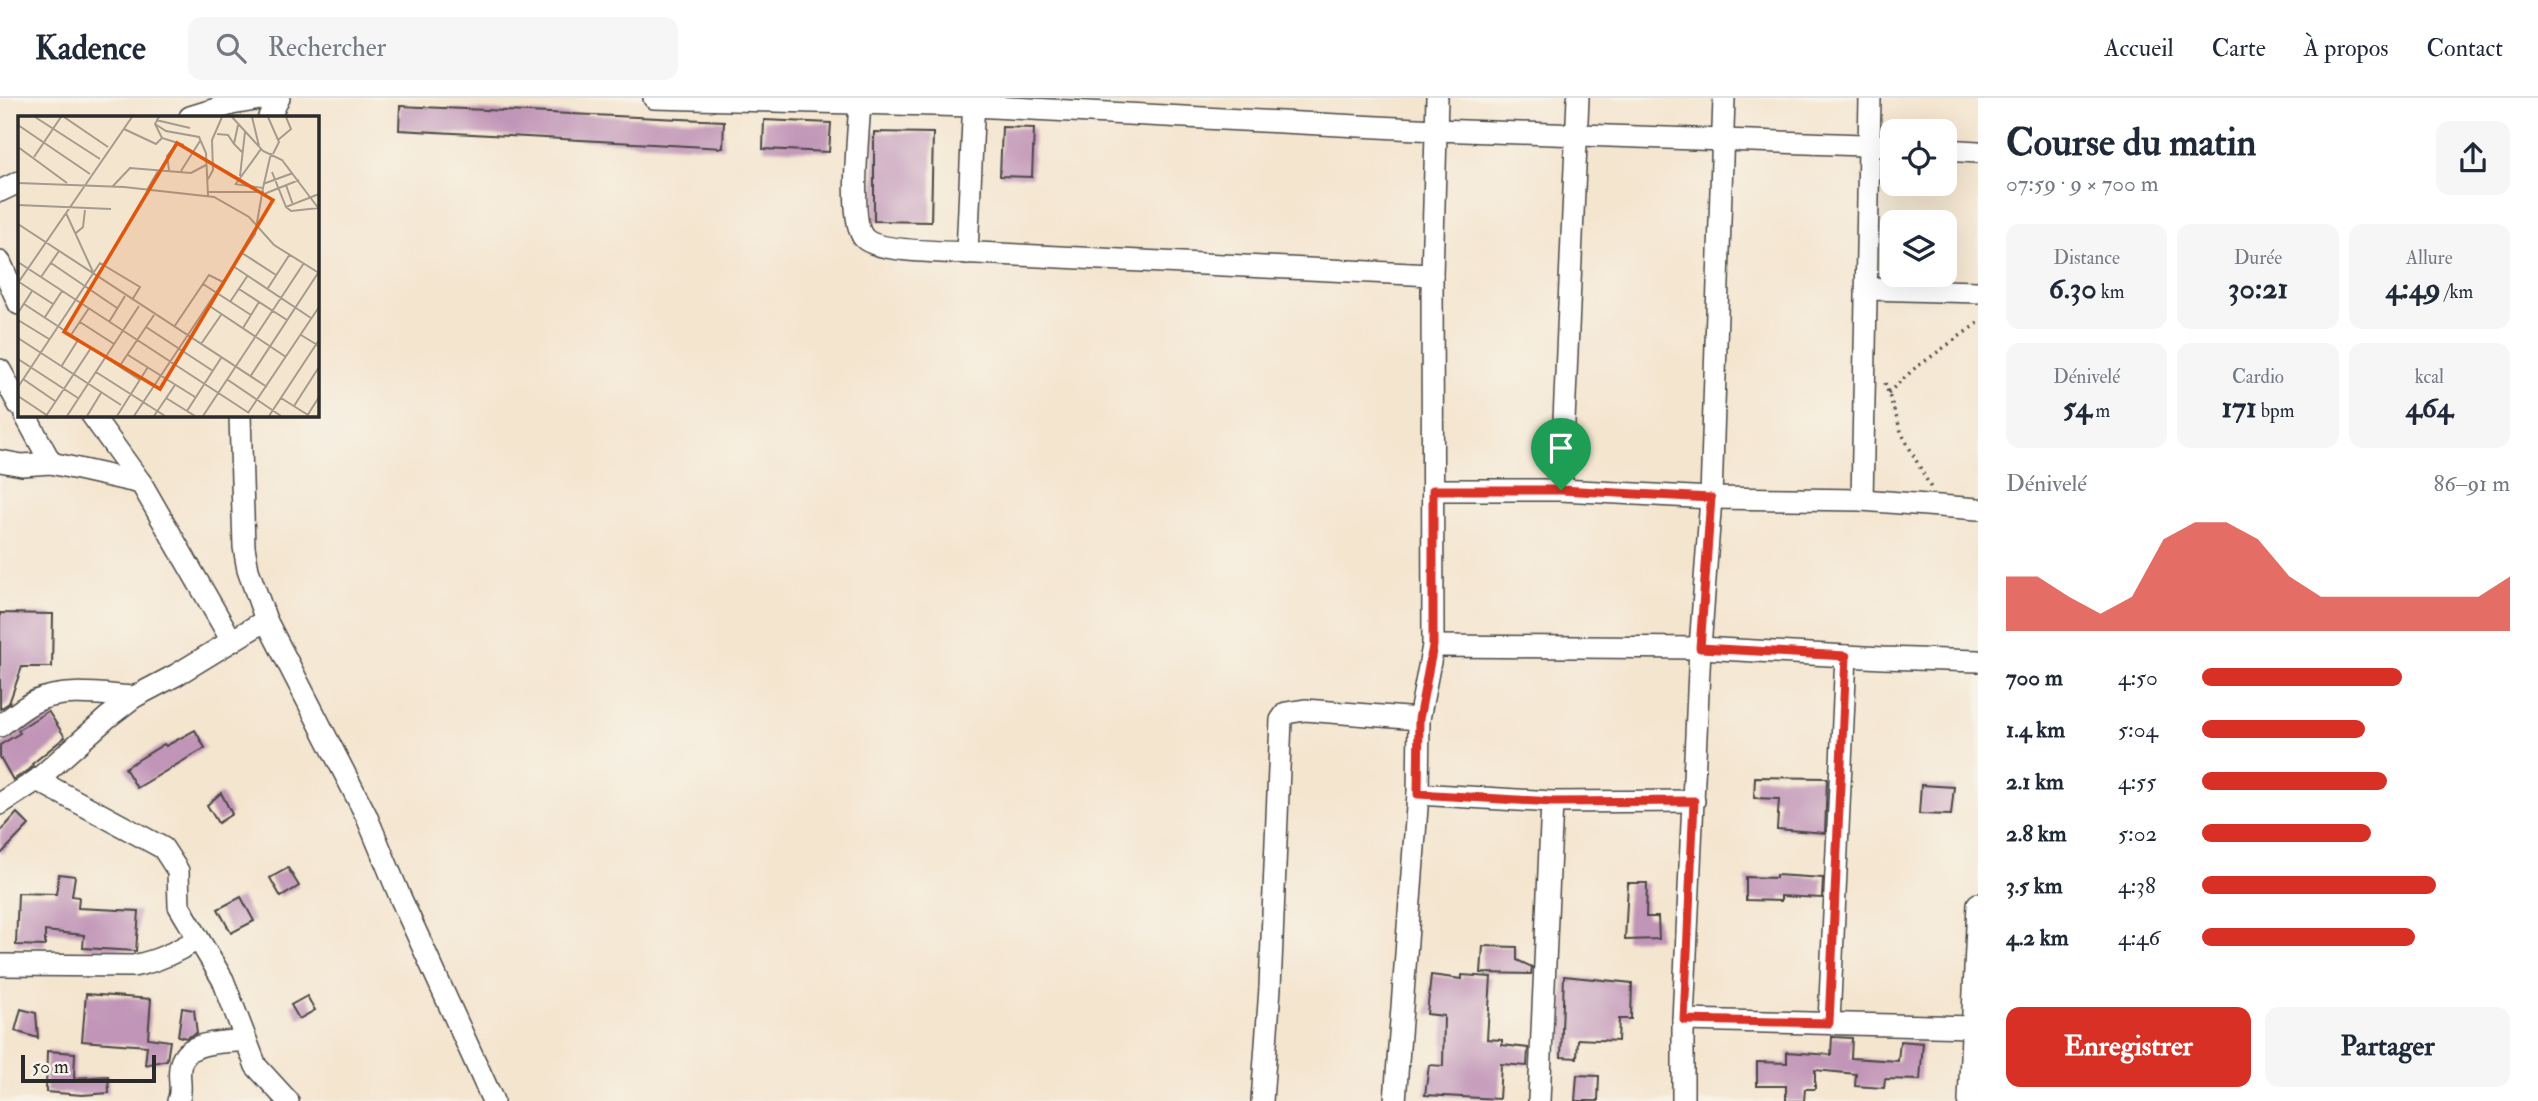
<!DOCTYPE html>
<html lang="fr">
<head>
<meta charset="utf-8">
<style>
  :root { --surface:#fff; --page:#f6f6f7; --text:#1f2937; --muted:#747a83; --line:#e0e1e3; --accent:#d93025 }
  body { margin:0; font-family:"IM FELL Double Pica",serif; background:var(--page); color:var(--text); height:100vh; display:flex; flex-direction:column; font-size:26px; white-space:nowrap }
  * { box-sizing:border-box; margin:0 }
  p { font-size:23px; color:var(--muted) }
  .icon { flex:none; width:38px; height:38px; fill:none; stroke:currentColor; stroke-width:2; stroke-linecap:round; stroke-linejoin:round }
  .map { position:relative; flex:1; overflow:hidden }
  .sheet { display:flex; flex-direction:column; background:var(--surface); width:560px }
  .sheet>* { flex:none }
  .buttons { position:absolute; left:1880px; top:21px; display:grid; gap:14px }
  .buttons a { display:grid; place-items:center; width:77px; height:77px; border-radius:14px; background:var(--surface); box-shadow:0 7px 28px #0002; font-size:35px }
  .scale { position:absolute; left:21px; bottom:18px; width:135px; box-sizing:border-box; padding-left:7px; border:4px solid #2b2b2b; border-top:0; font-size:19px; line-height:24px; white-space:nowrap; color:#2b2b2b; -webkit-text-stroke:5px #f7f3e8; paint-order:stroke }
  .pin { position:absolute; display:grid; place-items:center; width:60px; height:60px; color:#fff; margin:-72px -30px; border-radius:50% 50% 50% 0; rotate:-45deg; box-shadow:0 0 7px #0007 }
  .pin .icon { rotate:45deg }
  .round { display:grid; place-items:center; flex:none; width:74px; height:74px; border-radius:14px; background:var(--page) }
  .overview { display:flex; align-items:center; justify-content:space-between; height:119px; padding:0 28px }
  h1 { font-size:38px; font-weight:700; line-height:52px }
  .stats { display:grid; grid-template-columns:repeat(3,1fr); gap:10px; height:119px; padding:7px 28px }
  .stats div { display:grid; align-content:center; border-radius:14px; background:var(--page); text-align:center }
  .stats b { font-size:30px; font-weight:700 }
  .stats small { font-size:19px; font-weight:400 }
  .stats p { font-size:19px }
  .chart { height:196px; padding:14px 28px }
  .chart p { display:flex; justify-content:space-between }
  .chart svg { width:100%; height:126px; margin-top:7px; fill:var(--accent); opacity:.7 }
  .button { display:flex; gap:14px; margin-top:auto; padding:14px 28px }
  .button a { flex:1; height:80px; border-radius:14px; background:var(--accent); color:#fff; font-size:28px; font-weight:700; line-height:80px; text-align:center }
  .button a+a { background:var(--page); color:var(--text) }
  ul { padding:0 28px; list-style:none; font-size:23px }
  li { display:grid; grid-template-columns:112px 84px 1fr; align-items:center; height:52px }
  li i { height:18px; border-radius:9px; background:var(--accent) }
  header { display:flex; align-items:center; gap:42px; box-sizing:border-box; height:98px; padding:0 35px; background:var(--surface); border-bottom:2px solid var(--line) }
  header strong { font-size:33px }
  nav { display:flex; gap:38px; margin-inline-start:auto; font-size:24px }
  .search { width:490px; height:63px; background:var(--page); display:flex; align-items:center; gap:18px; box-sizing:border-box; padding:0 24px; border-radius:14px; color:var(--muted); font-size:26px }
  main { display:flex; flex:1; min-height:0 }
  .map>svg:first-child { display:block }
  .building { fill:#c195b7 }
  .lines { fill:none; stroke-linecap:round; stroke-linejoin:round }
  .street-casing { stroke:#494744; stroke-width:24 }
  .path { stroke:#494744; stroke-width:3.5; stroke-dasharray:2 5; stroke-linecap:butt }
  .street { stroke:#fff; stroke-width:21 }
  .route-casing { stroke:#fff; stroke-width:14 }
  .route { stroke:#d93025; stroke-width:9 }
  .inset-road { fill:none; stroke:#a49b8d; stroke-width:2 }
  .view { fill:#df570e; fill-opacity:0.15; stroke:#df570e; stroke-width:3.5 }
  .inset-edge { fill:none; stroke:#2b2b2b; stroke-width:3.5 }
</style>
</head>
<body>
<header>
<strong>Kadence</strong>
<div class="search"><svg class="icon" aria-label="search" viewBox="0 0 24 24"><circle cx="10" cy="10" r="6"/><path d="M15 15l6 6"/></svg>Rechercher</div>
<nav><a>Accueil</a><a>Carte</a><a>À propos</a><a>Contact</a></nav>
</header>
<main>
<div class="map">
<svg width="1978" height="1003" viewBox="0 0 1978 1003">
  <rect width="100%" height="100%" fill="#f7f3e8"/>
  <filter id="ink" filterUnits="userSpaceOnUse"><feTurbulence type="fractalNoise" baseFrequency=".0143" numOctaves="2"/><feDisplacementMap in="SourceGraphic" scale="14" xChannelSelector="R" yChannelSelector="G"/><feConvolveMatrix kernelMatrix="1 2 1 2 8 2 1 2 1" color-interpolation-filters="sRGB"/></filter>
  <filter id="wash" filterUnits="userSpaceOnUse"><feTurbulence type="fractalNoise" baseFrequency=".00686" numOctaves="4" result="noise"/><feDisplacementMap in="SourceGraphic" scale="28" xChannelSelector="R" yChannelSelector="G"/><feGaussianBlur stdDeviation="1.57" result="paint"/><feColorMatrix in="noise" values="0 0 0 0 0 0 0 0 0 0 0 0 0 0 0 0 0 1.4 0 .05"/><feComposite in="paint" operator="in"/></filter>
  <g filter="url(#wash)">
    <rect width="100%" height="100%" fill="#f4e5cf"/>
    <g id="blocks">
      <!-- building -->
      <g class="building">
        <path d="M 400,8 L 724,23 L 723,50 L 399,32 Z"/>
        <path d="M 764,22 L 831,25 L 829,54 L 763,51 Z"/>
        <path d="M 1002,29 L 1034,30 L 1032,79 L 1000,78 Z"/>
        <path d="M 874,34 L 933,35 L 931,124 L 874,123 Z"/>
        <path d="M 0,515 L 53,516 L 52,569 L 22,569 L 9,605 L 0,611 Z"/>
        <path d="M 48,613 L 65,639 L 32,666 L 33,668 L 29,672 L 13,682 L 0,659 L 0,647 L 20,635 L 18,632 Z"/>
        <path d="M 195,632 L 205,650 L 137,690 L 125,670 L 164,646 L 166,648 Z"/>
        <path d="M 1755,679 L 1827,680 L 1825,735 L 1777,731 L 1779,701 L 1754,700 Z"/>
        <path d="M 1921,687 L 1954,689 L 1951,717 L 1919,716 Z"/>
        <path d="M 221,695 L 232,716 L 218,725 L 207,707 Z"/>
        <path d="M 17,715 L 29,727 L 0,757 L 0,734 Z"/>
        <path d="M 288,770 L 299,788 L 281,799 L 270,780 Z"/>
        <path d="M 59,776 L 75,778 L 72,798 L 79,799 L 78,810 L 139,813 L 136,853 L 83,850 L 84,837 L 45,833 L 45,848 L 16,847 L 18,795 L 56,796 Z"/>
        <path d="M 1776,777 L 1823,780 L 1822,800 L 1781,798 L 1781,803 L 1746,802 L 1746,779 L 1776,780 Z"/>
        <path d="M 1628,785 L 1647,785 L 1646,819 L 1658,819 L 1659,841 L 1625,842 Z"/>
        <path d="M 241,799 L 254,823 L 231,835 L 218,811 Z"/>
        <path d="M 1483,848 L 1517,849 L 1517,862 L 1532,869 L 1531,876 L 1481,875 Z"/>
        <path d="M 1431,877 L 1462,881 L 1462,877 L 1491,879 L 1487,941 L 1502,942 L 1502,947 L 1528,950 L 1527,968 L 1501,966 L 1499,1001 L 1425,997 L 1429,967 L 1443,968 L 1444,918 L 1427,916 Z"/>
        <path d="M 1564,878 L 1632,885 L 1631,921 L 1619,921 L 1618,943 L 1578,941 L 1577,960 L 1561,959 Z"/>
        <path d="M 86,896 L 151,901 L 148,940 L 170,943 L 167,962 L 145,967 L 147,948 L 82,943 Z"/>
        <path d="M 307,898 L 315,912 L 299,921 L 291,907 Z"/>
        <path d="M 182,910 L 194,912 L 197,935 L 186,940 L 178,938 Z"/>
        <path d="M 21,911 L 36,915 L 38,940 L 15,933 Z"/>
        <path d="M 1832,939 L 1852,940 L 1851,960 L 1898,963 L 1900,943 L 1923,945 L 1920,982 L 1885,981 L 1884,990 L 1855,988 L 1856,976 L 1815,972 L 1815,991 L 1805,991 L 1804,1003 L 1786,1003 L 1786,988 L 1757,988 L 1757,964 L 1787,965 L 1787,954 L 1831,957 Z"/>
        <path d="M 47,953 L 75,955 L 74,980 L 108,978 L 109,995 L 82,997 L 46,994 Z"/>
        <path d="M 1577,977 L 1599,978 L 1598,1003 L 1575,1003 Z"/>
      </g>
    </g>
  </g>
  <g filter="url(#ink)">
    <use href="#blocks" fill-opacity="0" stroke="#494744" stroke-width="2"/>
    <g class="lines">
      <!-- street casing -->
      <g class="street-casing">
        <g id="street">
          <path d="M 654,0 L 973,8 L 1436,32 L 1892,48"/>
          <path d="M 860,4 C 859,31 848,123 864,140 C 877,155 955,154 977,155 C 1129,163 1281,170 1432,177"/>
          <path d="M 190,19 L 232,6 L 266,0"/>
          <path d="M 269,19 L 279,0"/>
          <path d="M 1944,52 L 1978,54"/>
          <path d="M 0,93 L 19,84"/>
          <path d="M 967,155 L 974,0"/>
          <path d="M 0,164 L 19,206"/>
          <path d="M 1867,191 L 1978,194"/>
          <path d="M 0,272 L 19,307"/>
          <path d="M 25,317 L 51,365"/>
          <path d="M 92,317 L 141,385 L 232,543"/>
          <path d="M 240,317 L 244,449 L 248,472 L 266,522 L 366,717 L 401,801 L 493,1003"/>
          <path d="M 0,363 L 22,367 L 51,365 L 141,385"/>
          <path d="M 1433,392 L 1561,392 L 1711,400 L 1862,402 L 1978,411"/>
          <path d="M 1561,392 L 1578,0"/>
          <path d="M 1862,402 L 1870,0"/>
          <path d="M 1433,548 L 1700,550 L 1883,560 L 1978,563"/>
          <path d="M 0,628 C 12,619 23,609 36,603 C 65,590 104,597 134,599"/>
          <path d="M 37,682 L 163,750 L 178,773 L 179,808 L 223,882 L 256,968 L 288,1003"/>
          <path d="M 1418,696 L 1552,704 L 1694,703"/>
          <path d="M 0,706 L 37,682 L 108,619 L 134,599 L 176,577 L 266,522"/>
          <path d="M 0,867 L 133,868 C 158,863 176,854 198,841"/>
          <path d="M 1683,922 L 1972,929"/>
          <path d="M 1829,924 L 1846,558"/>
          <path d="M 178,1003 C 183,992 178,981 180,970 C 183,941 225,945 246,942"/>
          <path d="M 1262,1003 L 1270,890 L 1281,622 L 1286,615 L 1305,612 L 1419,621"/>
          <path d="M 1395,1003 L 1418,696 L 1419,621 L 1433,548 L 1432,177 L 1437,0"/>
          <path d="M 1539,1003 L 1552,704"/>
          <path d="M 1683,1003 L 1683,922 L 1700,550 L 1711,400 L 1724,0"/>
          <path d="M 1969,1003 L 1978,806"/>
        </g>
      </g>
      <!-- path -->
      <g class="path">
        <path d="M 1885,285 L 1902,336 L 1931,390"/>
        <path d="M 1888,295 L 1914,271 L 1978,225"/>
      </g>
      <!-- street -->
      <use href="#street" class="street"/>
    </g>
  </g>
  <g class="lines" filter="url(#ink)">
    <!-- route casing -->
    <g class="route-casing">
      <path id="route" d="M 1433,392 L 1561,392 L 1711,400 L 1700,550 L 1846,558 L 1829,925 L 1684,922 L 1694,703 L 1552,704 L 1418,696 L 1419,621 L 1433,548 Z"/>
    </g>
    <!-- route -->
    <use href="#route" class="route"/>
  </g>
  <!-- overview -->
  <g transform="translate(18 18)">
    <rect width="301" height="301" fill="#f4e5cf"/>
    <path class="inset-road" d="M 17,1 L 82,43M 46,1 L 90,31M 141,1 L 137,8 L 144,22 L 166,29M 214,1 L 245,35 L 264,44 L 301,93M 234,1 L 241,30M 250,1 L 261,26 L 255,38M 138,4 L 172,12M 137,8 L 148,15 L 181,21 L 188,37 L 190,80M 0,9 L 72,58M 220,9 L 216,28 L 224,36M 106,13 L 138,28 L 144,22M 199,18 L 210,19 L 216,28M 260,24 L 273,13 L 268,1M 0,31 L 49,67M 16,41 L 43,1M 151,54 L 149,40 L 160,26M 163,55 L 182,25M 254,56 L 268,91 L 301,78M 222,60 L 227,16M 190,63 L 195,54 L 194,24 L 204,1M 0,67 L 106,71 L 196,81 L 231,101 L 256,129 L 301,157M 245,68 L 275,57M 217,69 L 243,33M 268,69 L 275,89M 95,70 L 112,52 L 173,57 L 188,49M 245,72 L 253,37M 129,74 L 140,55M 190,76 L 246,76M 246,78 L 281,64M 0,89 L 93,93M 268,91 L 273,95 L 301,92M 48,97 L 75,156M 0,108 L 249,271M 58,117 L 65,111 L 67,94M 224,137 L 258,159M 0,146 L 231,297M 33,147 L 99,192M 215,150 L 293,202M 23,161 L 41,135M 1,166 L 35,188M 0,167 L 114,1M 185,168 L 233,199M 250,172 L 272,138M 221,173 L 269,204M 212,186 L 230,159M 6,188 L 122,264M 190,189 L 268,241M 0,197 L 14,175M 27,201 L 44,175M 0,204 L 31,223M 62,206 L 96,228M 91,206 L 107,180M 128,211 L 195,255M 156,211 L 191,159 L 205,166M 225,212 L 241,186M 53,219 L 71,192M 283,219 L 301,230M 0,222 L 103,289M 183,228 L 203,199M 110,239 L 177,281M 0,243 L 60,282M 43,251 L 60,224M 101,251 L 136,199M 78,256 L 147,300M 232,261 L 300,157M 5,263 L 37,285M 210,264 L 263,300M 0,271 L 82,147 L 122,171 L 114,184M 0,280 L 30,300M 148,282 L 177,300M 263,282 L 290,299M 276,290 L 301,251M 169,295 L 203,242M 230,297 L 301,191M 28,300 L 73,232M 49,300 L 121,190M 69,300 L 83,277M 99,300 L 130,251M 116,300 L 237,118 L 245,72 L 217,68M 136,300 L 157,269M 185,300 L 286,147M 251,300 L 301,224M 289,300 L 301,281"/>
    <path class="view" d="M 159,27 L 255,84 L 142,273 L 46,216 Z"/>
    <rect width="301" height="301" class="inset-edge"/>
  </g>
</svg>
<div class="buttons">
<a><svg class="icon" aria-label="locate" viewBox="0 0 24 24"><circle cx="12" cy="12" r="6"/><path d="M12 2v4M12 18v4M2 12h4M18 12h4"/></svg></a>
<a><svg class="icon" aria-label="layers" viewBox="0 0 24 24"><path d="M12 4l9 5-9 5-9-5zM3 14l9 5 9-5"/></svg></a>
</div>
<div class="scale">50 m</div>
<div class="pin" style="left:1561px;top:392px;background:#1e9e55"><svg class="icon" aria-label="arrive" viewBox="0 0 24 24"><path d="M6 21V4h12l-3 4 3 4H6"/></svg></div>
</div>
<section class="sheet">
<div class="overview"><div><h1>Course du matin</h1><p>07:59 · 9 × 700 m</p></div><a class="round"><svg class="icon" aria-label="share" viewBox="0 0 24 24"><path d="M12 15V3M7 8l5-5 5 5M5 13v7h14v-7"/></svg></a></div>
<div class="stats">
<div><p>Distance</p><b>6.30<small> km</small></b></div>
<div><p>Durée</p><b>30:21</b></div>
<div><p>Allure</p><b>4:49<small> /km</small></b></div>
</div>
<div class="stats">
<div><p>Dénivelé</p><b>54<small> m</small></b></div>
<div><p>Cardio</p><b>171<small> bpm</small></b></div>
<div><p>kcal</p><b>464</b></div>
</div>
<div class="chart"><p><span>Dénivelé</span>86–91 m</p>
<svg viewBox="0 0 160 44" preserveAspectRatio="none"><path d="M0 44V25L10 25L20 32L30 38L40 32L50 12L60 6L70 6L80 12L90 25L100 32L110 32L120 32L130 32L140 32L150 32L160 25V44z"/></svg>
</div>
<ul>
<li><b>700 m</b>4:50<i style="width:65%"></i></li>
<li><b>1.4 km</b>5:04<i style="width:53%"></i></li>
<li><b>2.1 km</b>4:55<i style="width:60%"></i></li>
<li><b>2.8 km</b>5:02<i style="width:55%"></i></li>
<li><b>3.5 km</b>4:38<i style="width:76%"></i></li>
<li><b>4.2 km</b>4:46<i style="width:69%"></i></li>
</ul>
<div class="button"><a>Enregistrer</a><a>Partager</a></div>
</section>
</main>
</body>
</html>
